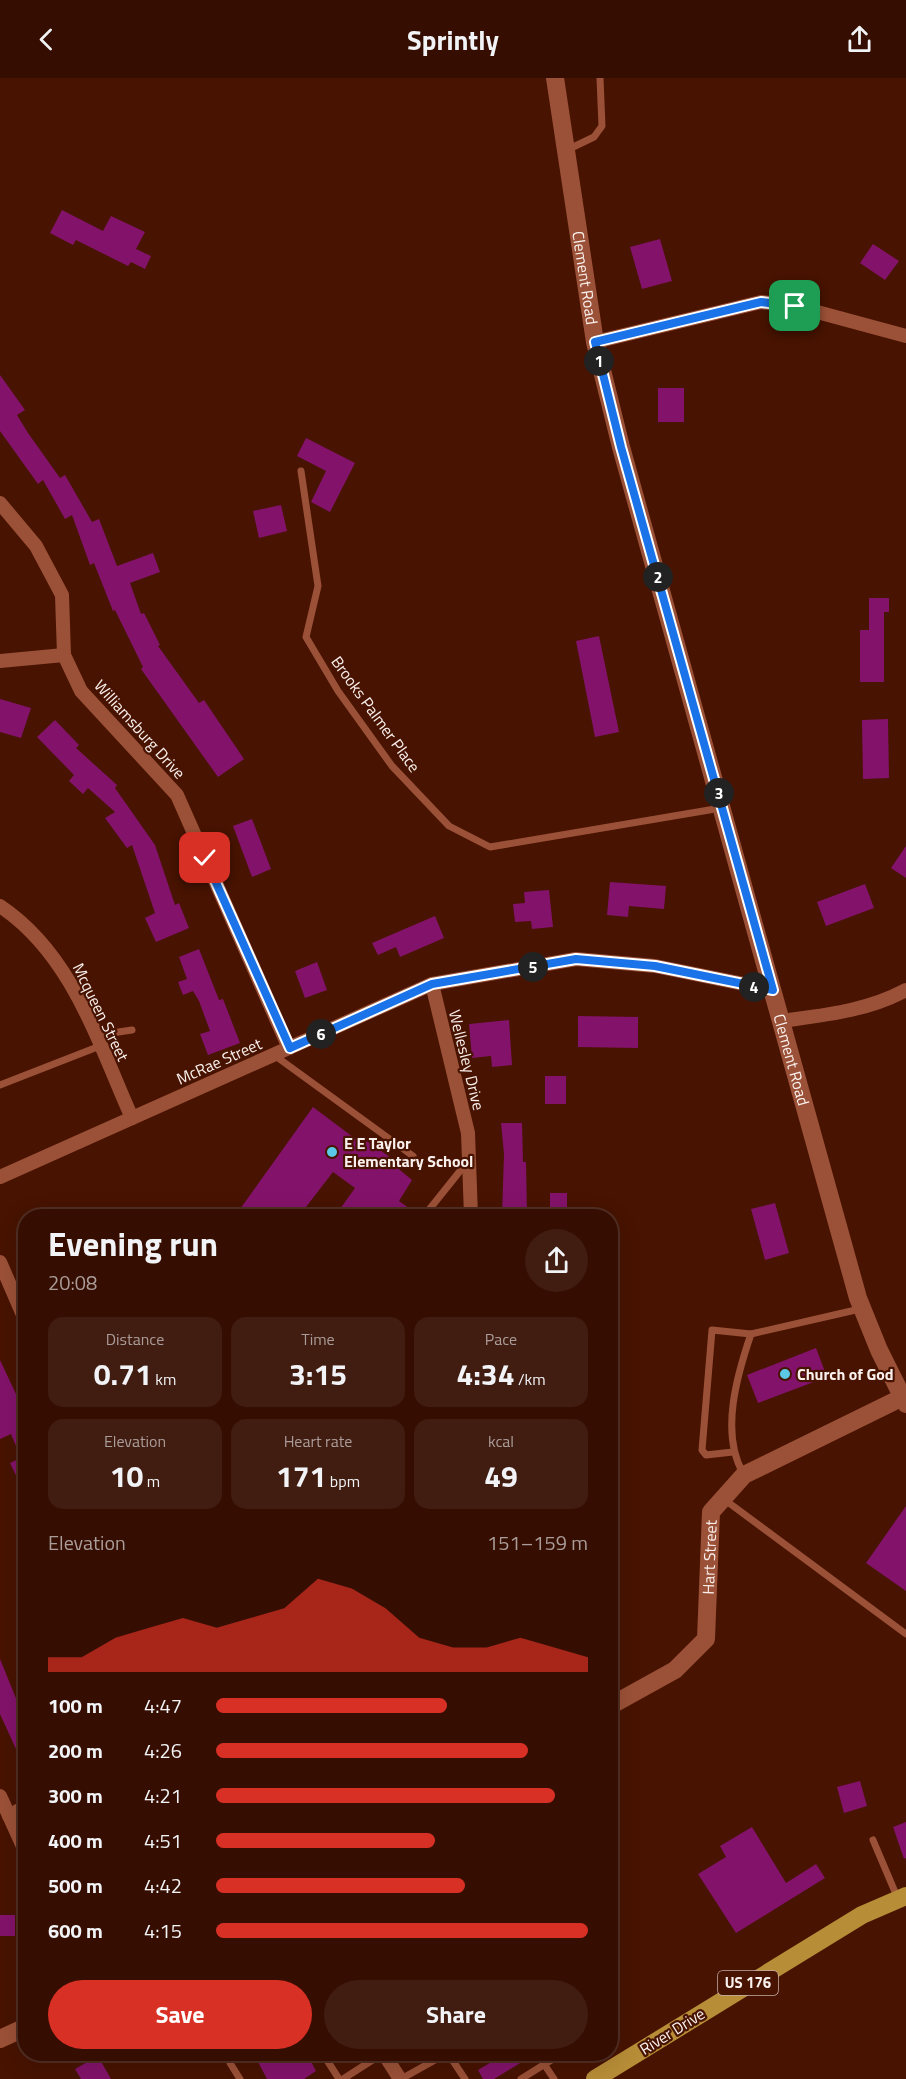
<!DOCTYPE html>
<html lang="en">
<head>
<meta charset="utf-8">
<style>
  :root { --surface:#360e01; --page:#411c10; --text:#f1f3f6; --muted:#aa9c99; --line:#502e23; --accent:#d93025 }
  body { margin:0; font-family:"Titillium Web",sans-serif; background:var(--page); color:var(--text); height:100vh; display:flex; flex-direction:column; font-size:22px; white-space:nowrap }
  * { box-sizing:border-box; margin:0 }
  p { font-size:20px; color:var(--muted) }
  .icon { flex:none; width:33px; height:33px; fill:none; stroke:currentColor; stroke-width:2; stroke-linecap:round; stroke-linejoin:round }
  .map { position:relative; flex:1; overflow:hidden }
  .sheet { position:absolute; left:18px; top:1131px; width:600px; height:852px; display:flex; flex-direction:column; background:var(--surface); border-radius:24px; box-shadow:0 6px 24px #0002,0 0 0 2px var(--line) }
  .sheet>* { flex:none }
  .pin { position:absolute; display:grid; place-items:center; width:51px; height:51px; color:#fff; margin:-26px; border-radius:12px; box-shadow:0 3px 9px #0006 }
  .km { position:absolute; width:30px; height:30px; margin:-15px; border-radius:50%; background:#222; color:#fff; font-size:16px; line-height:30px; text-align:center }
  .round { display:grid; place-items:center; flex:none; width:63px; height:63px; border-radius:32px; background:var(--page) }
  .summary { display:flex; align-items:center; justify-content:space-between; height:102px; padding:0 30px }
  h1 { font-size:33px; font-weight:700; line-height:45px }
  .figures { display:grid; grid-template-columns:repeat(3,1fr); gap:9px; height:102px; padding:6px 30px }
  .figures div { display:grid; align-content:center; border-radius:15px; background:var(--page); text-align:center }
  .figures b { font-size:30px; font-weight:700 }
  .figures small { font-size:16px; font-weight:400 }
  .figures p { font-size:16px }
  .chart { height:168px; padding:12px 30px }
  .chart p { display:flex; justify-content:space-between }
  .chart svg { width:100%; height:108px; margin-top:6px; fill:var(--accent); opacity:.7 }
  .primary-button { display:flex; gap:12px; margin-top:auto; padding:12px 30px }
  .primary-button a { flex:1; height:69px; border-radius:36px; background:var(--accent); color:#fff; font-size:24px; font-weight:700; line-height:69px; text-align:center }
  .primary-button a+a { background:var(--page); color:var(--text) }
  ul { padding:0 30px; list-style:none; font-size:20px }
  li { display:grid; grid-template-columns:96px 72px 1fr; align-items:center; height:45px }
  li i { height:15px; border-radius:8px; background:var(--accent) }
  header { display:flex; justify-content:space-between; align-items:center; height:78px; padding:0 30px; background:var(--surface); font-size:27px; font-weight:700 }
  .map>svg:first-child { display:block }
  .building { fill:#83136a }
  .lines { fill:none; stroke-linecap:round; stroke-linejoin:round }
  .lane { stroke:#9b5137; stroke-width:7 }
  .street { stroke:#9b5137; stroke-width:14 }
  .secondary { stroke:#9b5137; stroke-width:18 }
  .primary { stroke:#b78d37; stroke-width:18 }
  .route-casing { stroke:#fff; stroke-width:12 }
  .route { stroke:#1a73e8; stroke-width:8 }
  .poi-dot { fill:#5bc8e7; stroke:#481301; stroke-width:2 }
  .labels { text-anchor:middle; stroke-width:4.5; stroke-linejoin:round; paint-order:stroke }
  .shield { fill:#481301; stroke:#c5aea7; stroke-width:1.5 }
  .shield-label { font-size:15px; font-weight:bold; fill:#faf1ee }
  .street-label { font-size:16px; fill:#faf1ee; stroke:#481301 }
  .poi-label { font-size:16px; font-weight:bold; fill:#faf1ee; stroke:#481301; text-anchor:start }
</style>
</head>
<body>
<header><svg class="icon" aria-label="back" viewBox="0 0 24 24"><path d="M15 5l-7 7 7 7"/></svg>Sprintly<svg class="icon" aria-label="share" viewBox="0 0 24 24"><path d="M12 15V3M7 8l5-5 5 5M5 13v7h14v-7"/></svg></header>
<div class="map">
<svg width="906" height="2001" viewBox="0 0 906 2001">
  <rect width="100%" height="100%" fill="#481301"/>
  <!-- building -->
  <g class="building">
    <path d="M 62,132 L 103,153 L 111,138 L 145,154 L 136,171 L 151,178 L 145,191 L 131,184 L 128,188 L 76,162 L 73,167 L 50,155 Z"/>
    <path d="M 660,161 L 672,203 L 642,211 L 630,169 Z"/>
    <path d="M 873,166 L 899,183 L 885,202 L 860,185 Z"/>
    <path d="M 0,297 L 25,332 L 17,337 L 28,355 L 60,400 L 65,397 L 92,444 L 99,441 L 117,488 L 153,475 L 160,494 L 130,505 L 141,536 L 144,535 L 160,567 L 158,568 L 199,625 L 204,622 L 244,681 L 218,699 L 141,591 L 143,589 L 115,532 L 113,533 L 94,485 L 90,487 L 72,437 L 65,441 L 43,402 L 38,406 L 0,353 Z"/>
    <rect x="658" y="310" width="26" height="34"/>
    <path d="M 306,360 L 355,385 L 330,434 L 311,424 L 326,393 L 297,378 Z"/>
    <path d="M 281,427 L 287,453 L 259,460 L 253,433 Z"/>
    <path d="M 869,520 L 889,520 L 889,534 L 884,534 L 884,604 L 860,604 L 860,552 L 869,552 Z"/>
    <path d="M 599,558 L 619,654 L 595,659 L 576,563 Z"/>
    <path d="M 0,621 L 31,630 L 21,660 L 0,654 Z"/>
    <path d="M 888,641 L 889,700 L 863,701 L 862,642 Z"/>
    <path d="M 55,642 L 79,667 L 76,670 L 117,707 L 115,710 L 155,767 L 175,827 L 179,825 L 189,850 L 156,864 L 145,840 L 155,835 L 132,767 L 127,770 L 105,740 L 115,734 L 88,710 L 83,716 L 69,703 L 74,697 L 37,659 Z"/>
    <path d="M 252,741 L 271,791 L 252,799 L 233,748 Z"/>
    <path d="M 906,768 L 906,800 L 891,790 Z"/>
    <path d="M 610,804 L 666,808 L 664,831 L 629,828 L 628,839 L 607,837 Z"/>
    <path d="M 865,806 L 874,830 L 826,848 L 817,824 Z"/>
    <path d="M 549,812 L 553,849 L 532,851 L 531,843 L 515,844 L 513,826 L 525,825 L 524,814 Z"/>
    <path d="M 435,838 L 444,860 L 400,879 L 396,869 L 378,877 L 372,865 Z"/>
    <path d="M 199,871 L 219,922 L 223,921 L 240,965 L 208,977 L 200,956 L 210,953 L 199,923 L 193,913 L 183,917 L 178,904 L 187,901 L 179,879 Z"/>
    <path d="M 317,884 L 327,912 L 305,920 L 295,893 Z"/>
    <path d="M 578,938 L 638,939 L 638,970 L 578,969 Z"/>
    <path d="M 509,942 L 512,987 L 492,989 L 491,978 L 472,980 L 469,946 Z"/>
    <rect x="545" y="998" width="21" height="28"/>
    <path d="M 313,1029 L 361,1065 L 364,1061 L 397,1084 L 395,1088 L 412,1102 L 399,1123 L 410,1131 L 405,1138 L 335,1138 L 355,1110 L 333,1094 L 299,1138 L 235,1138 Z"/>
    <path d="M 501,1045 L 522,1045 L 523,1084 L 526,1084 L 527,1138 L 502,1138 L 504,1076 Z"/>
    <rect x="550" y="1115" width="17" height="16"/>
    <path d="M 775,1125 L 789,1175 L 765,1182 L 751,1131 Z"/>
    <path d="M 816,1270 L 827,1299 L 758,1325 L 747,1297 Z"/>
    <path d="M 0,1282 L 23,1331 L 26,1330 L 26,1418 L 10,1385 L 21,1380 L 11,1356 L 0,1361 Z"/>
    <path d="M 906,1428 L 906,1513 L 866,1485 Z"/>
    <path d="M 0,1581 L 26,1645 L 26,1693 L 0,1636 Z"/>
    <path d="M 860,1703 L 867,1728 L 844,1735 L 837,1709 Z"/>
    <path d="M 906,1744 L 906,1780 L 904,1781 L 893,1749 Z"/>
    <path d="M 752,1749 L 786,1805 L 816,1786 L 825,1800 L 736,1855 L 698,1796 L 726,1779 L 720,1768 Z"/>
    <rect x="0" y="1837" width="15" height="21"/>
    <path d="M 264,1976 L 307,1976 L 316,1993 L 304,2001 L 267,2001 L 256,1980 Z"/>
    <path d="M 505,1976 L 535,1976 L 494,2001 L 483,2001 L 478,1992 Z"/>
    <path d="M 98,1978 L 111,2001 L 81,2001 L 75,1991 Z"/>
  </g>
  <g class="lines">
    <!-- lane -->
    <g class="lane">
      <path d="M 569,71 L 594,59 L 602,48 L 600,0"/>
      <path d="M 301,393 L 318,508 L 306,559 L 338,613 L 392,688 L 449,748 L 490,769 L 721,730"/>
      <path d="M 274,977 L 413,1078"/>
      <path d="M 0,1007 L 100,968 L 105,956 L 132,952"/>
      <path d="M 424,1138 L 468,1083"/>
      <path d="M 733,1374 L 706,1377 L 702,1372 L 712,1252 L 751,1256"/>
      <path d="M 743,1395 C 720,1355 737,1297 751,1256 L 860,1231"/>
      <path d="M 725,1422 L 906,1556"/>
      <path d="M 873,1762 L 898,1821"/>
      <path d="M 231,1976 L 230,1985 L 240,2001"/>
      <path d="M 323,1976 L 339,2001"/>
      <path d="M 544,1986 L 554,2001"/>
      <path d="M 343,2001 L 382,1976"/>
      <path d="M 401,2001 L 444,1977 L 449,1977 L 465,2001"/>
      <path d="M 521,2001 L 561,1976"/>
    </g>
    <!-- street -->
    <g class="street">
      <path d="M 595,264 L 761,224 L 795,228 L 906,258"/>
      <path d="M 0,425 L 36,468 L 62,517 L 64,577 L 81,613 L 177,717 L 289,970"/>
      <path d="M 0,583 L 64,577"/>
      <path d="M 0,828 C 72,876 98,964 132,1040"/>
      <path d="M 432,906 L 468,1055 L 471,1138"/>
      <path d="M 782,943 C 825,937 867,933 906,912"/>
      <path d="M 0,1099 L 432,906 L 576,881 L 655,888 L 773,912"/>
      <path d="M 0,1184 L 26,1244"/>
      <path d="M 0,1718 L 26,1775"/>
      <path d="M 9,1738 L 26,1728"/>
      <path d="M 384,1976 L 400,2001"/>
    </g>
    <!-- secondary -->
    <g class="secondary">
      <path id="s1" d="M 555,0 L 595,264 L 621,369 L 858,1220 L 879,1272 L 906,1326"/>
      <path id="s2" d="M 610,1628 L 675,1592 L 706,1561 L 711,1434 L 744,1397 L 901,1320"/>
      <path d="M 0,1961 L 26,1949"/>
    </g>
    <!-- primary -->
    <path class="primary" d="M 595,2001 L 862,1837 L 906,1818"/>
  </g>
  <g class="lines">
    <!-- route casing -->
    <g class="route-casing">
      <path id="route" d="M 205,780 L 290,970 L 432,906 L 576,881 L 655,888 L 773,912 L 621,369 L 595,264 L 761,224 L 795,228"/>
    </g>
    <!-- route -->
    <use href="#route" class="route"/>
  </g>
  <!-- markers -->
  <g class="poi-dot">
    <circle cx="332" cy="1074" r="6"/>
    <circle cx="785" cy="1296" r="6"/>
  </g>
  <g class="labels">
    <!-- shield labels -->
    <rect class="shield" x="718" y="1893" width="60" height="24" rx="4.5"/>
    <g class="shield-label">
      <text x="748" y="1910">US 176</text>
    </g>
    <!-- street labels -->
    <g class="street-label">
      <text dy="6" stroke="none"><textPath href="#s1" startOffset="202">Clement Road</textPath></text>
      <text transform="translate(376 636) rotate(54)" y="6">Brooks Palmer Place</text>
      <text transform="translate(140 651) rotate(48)" y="6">Williamsburg Drive</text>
      <text transform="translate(101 934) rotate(64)" y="6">Mcqueen Street</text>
      <text transform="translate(467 982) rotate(76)" y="6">Wellesley Drive</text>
      <text dy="6" stroke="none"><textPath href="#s1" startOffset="1011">Clement Road</textPath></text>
      <text transform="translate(219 983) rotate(-24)" y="6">McRae Street</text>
      <text dy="6" stroke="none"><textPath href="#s2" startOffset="200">Hart Street</textPath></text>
      <text transform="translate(672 1953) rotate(-32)" y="6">River Drive</text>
    </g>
    <!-- poi labels -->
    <g class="poi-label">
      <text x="344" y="1071">E E Taylor<tspan x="344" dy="18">Elementary School</tspan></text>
      <text x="797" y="1302">Church of God</text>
    </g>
  </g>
</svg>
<div class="pin" style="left:795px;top:228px;background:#1e9e55"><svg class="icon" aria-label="arrive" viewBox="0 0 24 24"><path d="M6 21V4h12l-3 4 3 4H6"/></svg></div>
<div class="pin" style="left:205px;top:780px;background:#d93025"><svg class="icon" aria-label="check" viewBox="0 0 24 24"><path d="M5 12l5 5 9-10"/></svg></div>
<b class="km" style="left:599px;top:283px">1</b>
<b class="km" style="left:658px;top:499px">2</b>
<b class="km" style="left:719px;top:715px">3</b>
<b class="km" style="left:754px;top:909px">4</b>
<b class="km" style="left:533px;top:889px">5</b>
<b class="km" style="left:321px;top:956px">6</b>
<section class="sheet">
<div class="summary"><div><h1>Evening run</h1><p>20:08</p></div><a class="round"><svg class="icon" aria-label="share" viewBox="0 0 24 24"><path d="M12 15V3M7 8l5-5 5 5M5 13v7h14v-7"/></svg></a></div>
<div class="figures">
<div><p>Distance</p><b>0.71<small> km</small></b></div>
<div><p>Time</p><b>3:15</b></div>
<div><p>Pace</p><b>4:34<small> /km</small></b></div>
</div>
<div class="figures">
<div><p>Elevation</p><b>10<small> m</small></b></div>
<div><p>Heart rate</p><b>171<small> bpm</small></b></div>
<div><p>kcal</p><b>49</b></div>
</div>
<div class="chart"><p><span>Elevation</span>151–159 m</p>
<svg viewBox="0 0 160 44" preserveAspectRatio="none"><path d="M0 44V38L10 38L20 30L30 26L40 22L50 26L60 22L70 18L80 6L90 10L100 18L110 30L120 34L130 34L140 30L150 34L160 38V44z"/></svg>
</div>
<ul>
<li><b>100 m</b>4:47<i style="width:62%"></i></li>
<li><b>200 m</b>4:26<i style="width:84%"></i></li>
<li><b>300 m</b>4:21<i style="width:91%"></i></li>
<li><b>400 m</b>4:51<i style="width:59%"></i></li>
<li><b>500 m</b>4:42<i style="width:67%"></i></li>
<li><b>600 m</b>4:15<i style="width:100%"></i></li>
</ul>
<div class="primary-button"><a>Save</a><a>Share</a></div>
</section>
</div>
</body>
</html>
